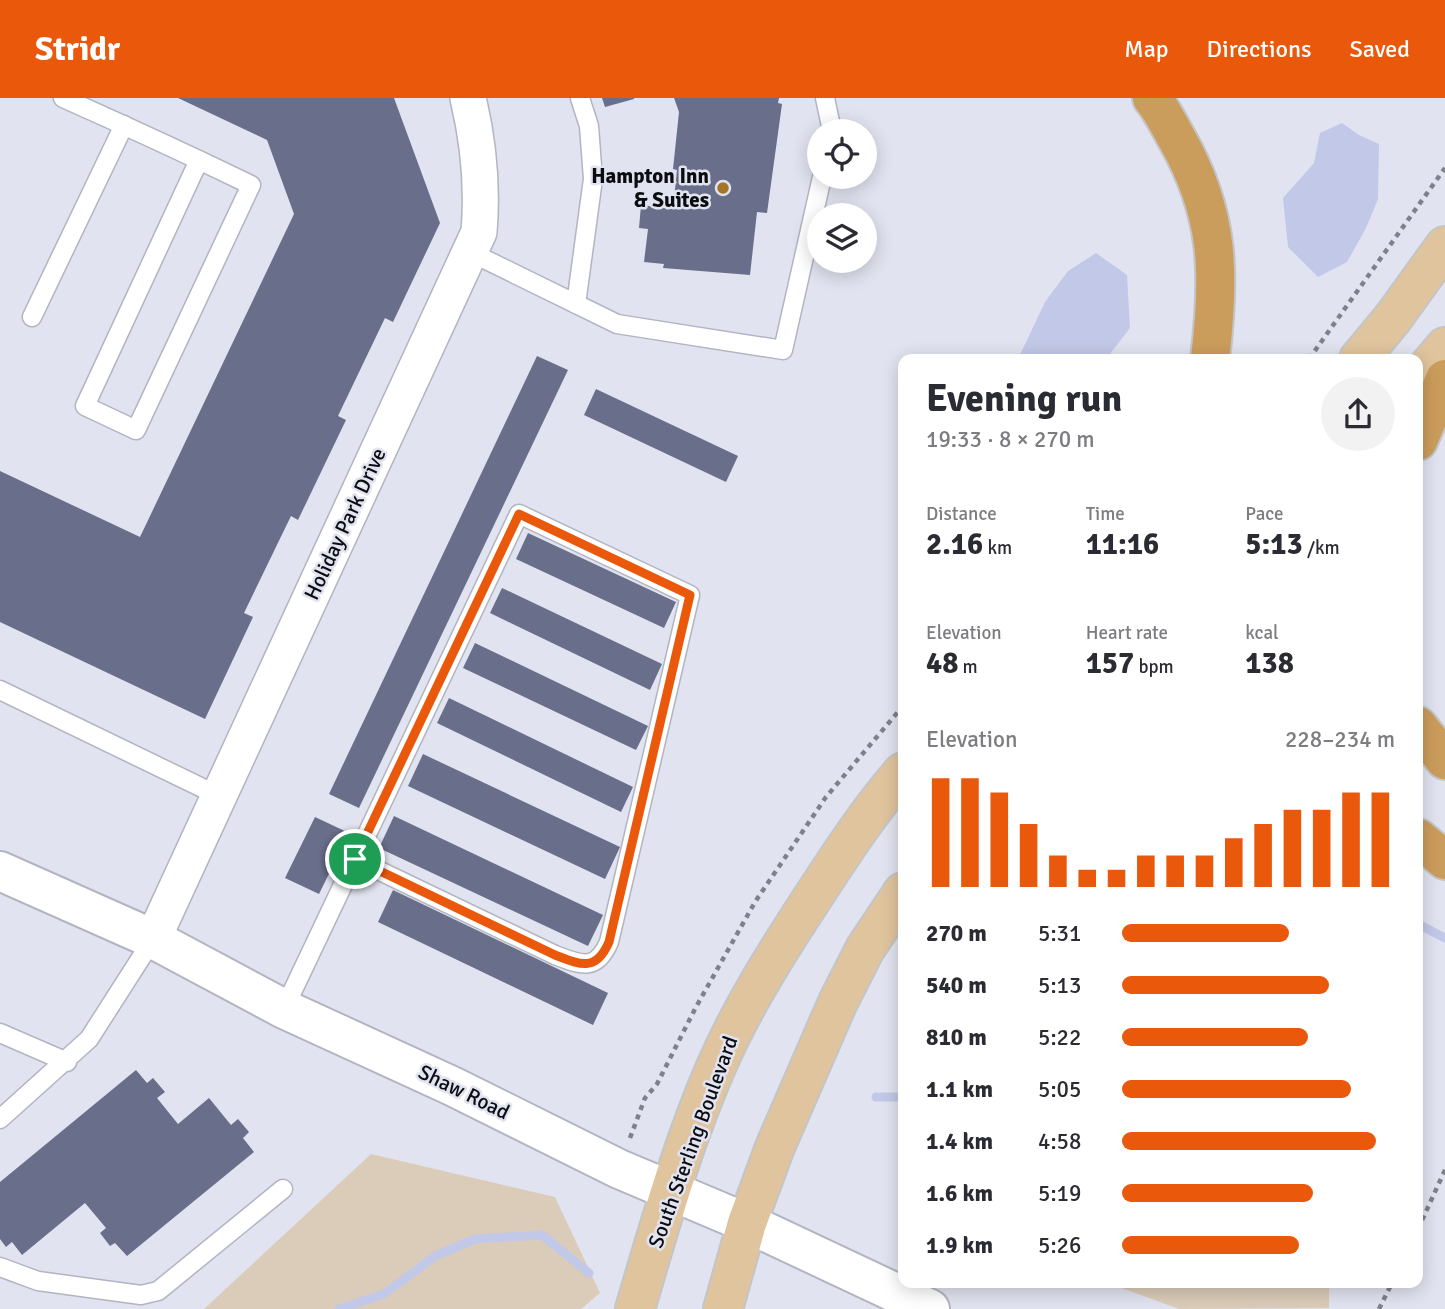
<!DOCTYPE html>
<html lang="en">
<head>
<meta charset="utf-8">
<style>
  :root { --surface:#fff; --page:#f2f2f3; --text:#2b2b33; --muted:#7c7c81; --accent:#ea580c }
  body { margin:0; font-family:Signika,sans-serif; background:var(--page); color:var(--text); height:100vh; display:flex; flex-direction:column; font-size:26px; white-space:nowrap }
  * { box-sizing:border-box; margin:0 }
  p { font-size:23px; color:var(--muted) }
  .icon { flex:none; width:38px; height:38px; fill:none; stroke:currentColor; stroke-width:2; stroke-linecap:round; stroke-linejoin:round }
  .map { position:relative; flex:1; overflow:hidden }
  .sheet { position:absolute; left:898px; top:256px; width:525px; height:934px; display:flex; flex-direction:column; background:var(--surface); border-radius:14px; box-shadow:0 4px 18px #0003 }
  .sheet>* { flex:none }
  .controls { position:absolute; left:807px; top:21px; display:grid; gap:14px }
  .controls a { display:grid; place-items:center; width:70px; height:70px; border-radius:50%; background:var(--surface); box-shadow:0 4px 18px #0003; font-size:35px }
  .pin { position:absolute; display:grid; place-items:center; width:60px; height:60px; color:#fff; margin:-30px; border:4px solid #fff; border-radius:50%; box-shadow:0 2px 7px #0007 }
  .round { display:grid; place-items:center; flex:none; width:74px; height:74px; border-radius:37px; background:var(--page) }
  .summary { display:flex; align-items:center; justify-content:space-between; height:119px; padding:0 28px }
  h1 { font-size:38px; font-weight:800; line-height:52px }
  .stats { display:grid; grid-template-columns:repeat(3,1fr); gap:10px; height:119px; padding:7px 28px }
  .stats div { display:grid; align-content:center }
  .stats b { font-size:30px; font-weight:800 }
  .stats small { font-size:19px; font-weight:400 }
  .stats p { font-size:19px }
  .chart { height:196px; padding:14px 28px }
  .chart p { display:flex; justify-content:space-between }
  .chart svg { width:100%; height:126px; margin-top:7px; stroke:var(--accent); stroke-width:6 }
  ul { padding:0 28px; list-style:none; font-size:23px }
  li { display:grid; grid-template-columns:112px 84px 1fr; align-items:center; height:52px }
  li i { height:18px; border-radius:9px; background:var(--accent) }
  header { display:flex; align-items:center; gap:42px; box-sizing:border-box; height:98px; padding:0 35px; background:var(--accent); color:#fff }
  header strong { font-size:33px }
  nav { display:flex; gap:38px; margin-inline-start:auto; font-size:24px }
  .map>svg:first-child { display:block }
  .green { fill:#dbccb9 }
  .water { fill:#c2c8e7 }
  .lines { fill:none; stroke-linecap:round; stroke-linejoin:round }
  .stream { stroke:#c2c8e7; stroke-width:9 }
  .building { fill:#696e8a }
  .lane-casing { stroke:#b2b5c1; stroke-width:21 }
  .street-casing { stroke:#b2b5c1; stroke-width:38 }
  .secondary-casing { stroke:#b2b5c1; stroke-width:42 }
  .primary-casing { stroke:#c4c5c6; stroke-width:42 }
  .highway-casing { stroke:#c4c5c6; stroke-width:42 }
  .path { stroke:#7f8189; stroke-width:4.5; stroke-dasharray:5 5; stroke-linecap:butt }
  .lane { stroke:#fff; stroke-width:18 }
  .street { stroke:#fff; stroke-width:35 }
  .secondary { stroke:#fff; stroke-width:38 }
  .primary { stroke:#e0c49d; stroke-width:38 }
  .highway { stroke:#cb9d5c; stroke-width:38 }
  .route-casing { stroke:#fff; stroke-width:14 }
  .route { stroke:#ea580c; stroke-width:9 }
  .poi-dot { fill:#a47428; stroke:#e1e4f0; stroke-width:2.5 }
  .labels { text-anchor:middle; stroke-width:5; stroke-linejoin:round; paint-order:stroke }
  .poi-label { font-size:21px; font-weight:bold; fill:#0b0c10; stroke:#e1e4f0; text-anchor:end }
  .street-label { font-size:21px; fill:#0b0c10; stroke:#e1e4f0 }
</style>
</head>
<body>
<header>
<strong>Stridr</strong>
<nav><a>Map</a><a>Directions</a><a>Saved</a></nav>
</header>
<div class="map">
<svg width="1445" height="1211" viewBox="0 0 1445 1211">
  <rect width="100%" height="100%" fill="#e1e4f0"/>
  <!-- green -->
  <g class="green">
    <path d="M 371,1056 L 555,1099 L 600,1195 L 581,1211 L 204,1211 Z"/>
    <path d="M 1108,1185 L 1329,1185 L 1329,1210 L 1179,1211 Z"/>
  </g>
  <!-- water -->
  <g class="water">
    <path d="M 1342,25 L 1359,37 L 1379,46 L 1378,101 L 1366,130 L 1347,164 L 1318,179 L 1288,149 L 1283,100 L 1314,65 L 1320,35 Z"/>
    <path d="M 1096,155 L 1127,177 L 1130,230 L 1106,261 L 1018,261 L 1045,204 L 1068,173 Z"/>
  </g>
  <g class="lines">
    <!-- stream -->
    <g class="stream">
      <path d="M 1418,826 L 1445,840"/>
      <path d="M 876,999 L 903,999"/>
      <path d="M 339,1211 L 384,1196 L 435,1158 L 475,1141 L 542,1137 L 589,1175"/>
    </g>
  </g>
  <!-- building -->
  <g class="building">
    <path d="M 178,0 L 394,0 L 440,125 L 393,224 L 385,220 L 338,318 L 346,322 L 298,422 L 291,418 L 244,515 L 253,519 L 205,621 L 0,524 L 0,373 L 140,439 L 294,116 L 267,42 Z"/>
    <path d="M 602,0 L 634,0 L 634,1 L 605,9 Z"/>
    <path d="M 674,0 L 779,0 L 778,5 L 782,6 L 767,115 L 757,114 L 750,177 L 663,170 L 664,166 L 644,164 L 648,131 L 639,130 L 641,107 L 673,111 L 677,72 L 673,71 L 679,14 Z"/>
    <path d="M 537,258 L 568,272 L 359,710 L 329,696 Z"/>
    <path d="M 596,291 L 738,358 L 726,384 L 584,317 Z"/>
    <path d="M 528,435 L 676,504 L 664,530 L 516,461 Z"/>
    <path d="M 502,490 L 662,566 L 650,592 L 490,515 Z"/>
    <path d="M 475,545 L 648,628 L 636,652 L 463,570 Z"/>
    <path d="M 449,600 L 633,689 L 621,714 L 437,625 Z"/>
    <path d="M 423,656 L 620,749 L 605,781 L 408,688 Z"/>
    <path d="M 394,718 L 603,817 L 588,848 L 379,750 Z"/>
    <path d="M 315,719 L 349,735 L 319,796 L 285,780 Z"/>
    <path d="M 393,792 L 608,895 L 593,927 L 378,824 Z"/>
    <path d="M 136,972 L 147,985 L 153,980 L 165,994 L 157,1000 L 178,1026 L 209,1000 L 231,1027 L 238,1021 L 249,1034 L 243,1040 L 254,1054 L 127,1158 L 115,1145 L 110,1148 L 100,1135 L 106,1130 L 85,1105 L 22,1157 L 12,1144 L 6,1149 L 0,1141 L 0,1084 Z"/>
  </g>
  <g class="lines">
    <!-- lane casing -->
    <g class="lane-casing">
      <g id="lane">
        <path d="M 63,0 C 126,28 189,57 251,87 L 136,332 L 85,308 L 199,62"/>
        <path d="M 825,0 L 832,33"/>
        <path d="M 470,154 L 617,226 L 783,252 L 822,79"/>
        <path d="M 576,206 L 593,81 L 589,28 L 580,0"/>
        <path d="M 32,219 L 124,27"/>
        <path d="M 0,592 L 219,698"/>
        <path d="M 284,911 L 519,416 L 690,497 L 609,844 C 596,874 581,867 555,857 L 355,761"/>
        <path d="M 0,935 L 67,964"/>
        <path d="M 0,1021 L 89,941 L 153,841"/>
        <path d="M 0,1169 L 38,1183 L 141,1197 L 158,1193 L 283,1091"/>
      </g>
    </g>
    <!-- street casing -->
    <g class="street-casing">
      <path id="street" d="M 153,841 L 479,134 C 483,87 479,46 468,0"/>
    </g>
    <!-- secondary casing -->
    <g class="secondary-casing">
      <path id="secondary" d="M 0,773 L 153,841 L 284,911 L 452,988 L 619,1071 L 747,1125 L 930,1211"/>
    </g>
    <!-- primary casing -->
    <g class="primary-casing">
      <g id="primary">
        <path d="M 1359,261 L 1393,220 L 1445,148"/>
        <path d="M 1418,281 L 1445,249"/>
        <path d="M 635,1211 C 659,1130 682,1047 716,969 C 742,909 777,854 813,799 C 841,756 869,713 903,674"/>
        <path d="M 723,1211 L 747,1125 L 775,1049 L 838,904 L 865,851 L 903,794"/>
      </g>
    </g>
    <!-- highway casing -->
    <g class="highway-casing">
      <g id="highway">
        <path d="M 1152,0 C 1162,12 1169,27 1177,41 C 1220,116 1220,178 1210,261"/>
        <path d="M 1418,343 L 1445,281"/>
        <path d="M 1418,628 L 1445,662"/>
        <path d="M 1418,740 L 1445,762"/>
      </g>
    </g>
    <!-- path -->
    <g class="path">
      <path d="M 1309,261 L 1445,70"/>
      <path d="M 630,1040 L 645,1000 L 657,986 L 696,909 L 755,804 L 826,699 L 903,608"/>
      <path d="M 1418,1131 L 1445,1072"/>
      <path d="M 1379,1211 L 1392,1185"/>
    </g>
    <!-- lane -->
    <use href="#lane" class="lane"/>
    <!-- street -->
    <use href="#street" class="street"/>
    <!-- secondary -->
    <use href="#secondary" class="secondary"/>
    <!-- primary -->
    <use href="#primary" class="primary"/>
    <!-- highway -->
    <use href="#highway" class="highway"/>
  </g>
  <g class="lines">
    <!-- route casing -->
    <g class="route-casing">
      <path id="route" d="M 519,416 L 690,497 L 609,844 C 596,874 581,867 555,857 L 355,761 Z"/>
    </g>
    <!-- route -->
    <use href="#route" class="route"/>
  </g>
  <!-- markers -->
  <circle class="poi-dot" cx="723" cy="90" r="7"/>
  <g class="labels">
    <!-- poi labels -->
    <g class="poi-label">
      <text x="709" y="85">Hampton Inn<tspan x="709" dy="24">&amp; Suites</tspan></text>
    </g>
    <!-- street labels -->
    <g class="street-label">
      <text transform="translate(345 426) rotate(-65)" y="7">Holiday Park Drive</text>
      <text transform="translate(464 994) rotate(26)" y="7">Shaw Road</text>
      <text transform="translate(693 1044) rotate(-70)" y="7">South Sterling Boulevard</text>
    </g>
  </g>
</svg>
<div class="controls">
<a><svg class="icon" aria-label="locate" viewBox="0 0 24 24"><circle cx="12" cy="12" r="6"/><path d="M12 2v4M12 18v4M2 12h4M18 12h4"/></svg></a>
<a><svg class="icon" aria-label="layers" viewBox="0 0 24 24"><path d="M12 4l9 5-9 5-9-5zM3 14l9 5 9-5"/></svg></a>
</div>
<div class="pin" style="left:355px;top:761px;background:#1e9e55"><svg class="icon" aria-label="arrive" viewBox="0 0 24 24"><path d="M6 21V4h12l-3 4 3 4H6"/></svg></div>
<section class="sheet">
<div class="summary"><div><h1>Evening run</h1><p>19:33 · 8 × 270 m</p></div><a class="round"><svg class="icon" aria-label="share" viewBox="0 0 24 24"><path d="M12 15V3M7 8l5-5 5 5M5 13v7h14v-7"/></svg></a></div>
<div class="stats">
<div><p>Distance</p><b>2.16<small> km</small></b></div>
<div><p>Time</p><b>11:16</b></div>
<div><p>Pace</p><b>5:13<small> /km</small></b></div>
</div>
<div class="stats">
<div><p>Elevation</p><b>48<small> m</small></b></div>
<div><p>Heart rate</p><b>157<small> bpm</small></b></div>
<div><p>kcal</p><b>138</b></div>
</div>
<div class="chart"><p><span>Elevation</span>228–234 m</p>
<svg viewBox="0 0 160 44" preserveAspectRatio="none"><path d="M5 44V6M15 44V6M25 44V11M35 44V22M45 44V33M55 44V38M65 44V38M75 44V33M85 44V33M95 44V33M105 44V27M115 44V22M125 44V17M135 44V17M145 44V11M155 44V11"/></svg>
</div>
<ul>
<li><b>270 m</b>5:31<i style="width:61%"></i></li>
<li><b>540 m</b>5:13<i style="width:76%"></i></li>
<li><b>810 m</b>5:22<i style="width:68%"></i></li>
<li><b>1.1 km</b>5:05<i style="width:84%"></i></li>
<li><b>1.4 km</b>4:58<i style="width:93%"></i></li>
<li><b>1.6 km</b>5:19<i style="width:70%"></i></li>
<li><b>1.9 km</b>5:26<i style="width:65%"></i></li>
</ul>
</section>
</div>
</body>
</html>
